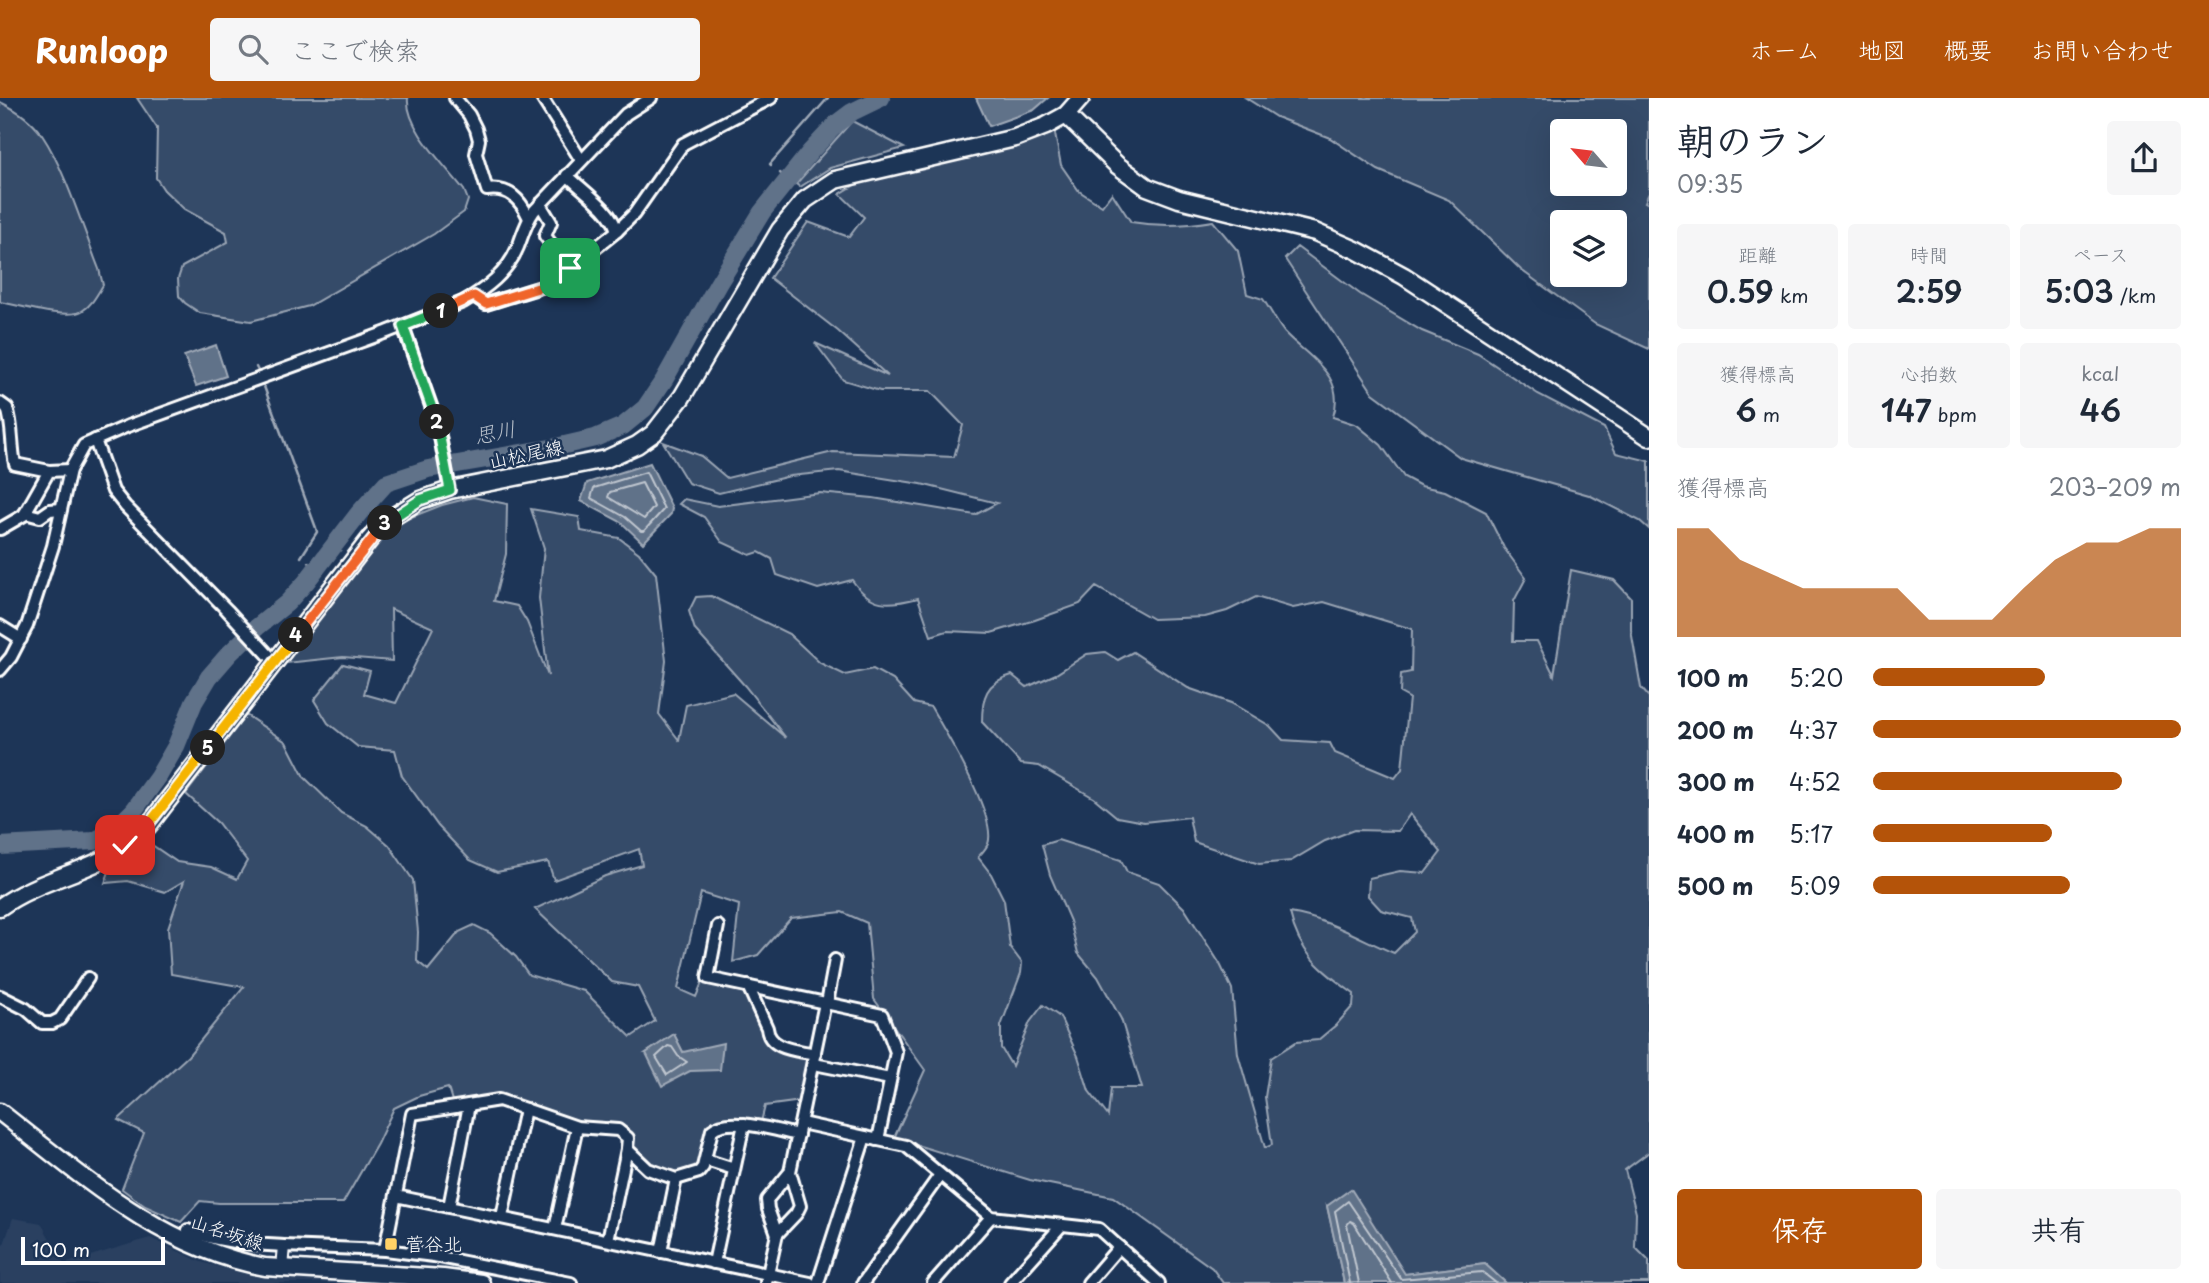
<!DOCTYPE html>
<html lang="ja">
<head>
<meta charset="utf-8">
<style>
  :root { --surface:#fff; --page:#f6f6f7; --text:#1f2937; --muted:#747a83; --accent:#b45309 }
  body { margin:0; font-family:"Playpen Sans","Klee One",sans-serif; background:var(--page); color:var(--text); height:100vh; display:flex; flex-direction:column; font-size:26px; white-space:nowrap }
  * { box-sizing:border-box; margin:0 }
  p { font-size:23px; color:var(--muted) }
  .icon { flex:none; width:38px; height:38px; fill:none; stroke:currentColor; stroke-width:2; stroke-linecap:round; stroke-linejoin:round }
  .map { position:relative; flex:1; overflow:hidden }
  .side { display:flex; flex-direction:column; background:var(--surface); width:560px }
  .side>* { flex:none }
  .needle { width:46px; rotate:298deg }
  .fabs { position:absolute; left:1550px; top:21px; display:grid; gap:14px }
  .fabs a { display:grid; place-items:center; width:77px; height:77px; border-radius:7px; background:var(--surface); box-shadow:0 7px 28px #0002; font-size:35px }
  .scale { position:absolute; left:21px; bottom:18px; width:144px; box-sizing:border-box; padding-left:7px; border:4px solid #fff; border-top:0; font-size:19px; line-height:24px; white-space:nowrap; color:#fff; -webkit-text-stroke:5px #1d3557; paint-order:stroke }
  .pin { position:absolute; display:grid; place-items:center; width:60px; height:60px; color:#fff; margin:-30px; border-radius:14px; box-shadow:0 4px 10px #0006 }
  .km { position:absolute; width:35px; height:35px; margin:-18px; border-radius:50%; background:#222; color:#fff; font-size:19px; line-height:35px; text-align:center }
  .round { display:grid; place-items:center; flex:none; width:74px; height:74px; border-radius:7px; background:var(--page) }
  .summary { display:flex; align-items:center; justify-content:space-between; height:119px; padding:0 28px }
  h1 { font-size:38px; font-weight:600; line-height:52px }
  .metrics { display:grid; grid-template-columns:repeat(3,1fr); gap:10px; height:119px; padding:7px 28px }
  .metrics div { display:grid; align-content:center; border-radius:7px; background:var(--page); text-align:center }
  .metrics b { font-size:30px; font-weight:600 }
  .metrics small { font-size:19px; font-weight:400 }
  .metrics p { font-size:19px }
  .chart { height:196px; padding:14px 28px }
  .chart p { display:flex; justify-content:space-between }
  .chart svg { width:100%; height:126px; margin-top:7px; fill:var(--accent); opacity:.7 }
  .primary-button { display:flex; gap:14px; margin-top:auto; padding:14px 28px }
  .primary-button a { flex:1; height:80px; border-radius:7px; background:var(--accent); color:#fff; font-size:28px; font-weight:600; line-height:80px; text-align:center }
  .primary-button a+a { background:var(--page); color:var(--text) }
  ul { padding:0 28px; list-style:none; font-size:23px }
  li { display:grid; grid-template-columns:112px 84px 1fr; align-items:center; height:52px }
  li i { height:18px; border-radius:9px; background:var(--accent) }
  header { display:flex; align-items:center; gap:42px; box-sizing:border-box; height:98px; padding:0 35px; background:var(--accent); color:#fff }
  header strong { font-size:33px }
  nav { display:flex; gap:38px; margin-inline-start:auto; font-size:24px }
  .search { width:490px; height:63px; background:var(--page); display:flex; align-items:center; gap:18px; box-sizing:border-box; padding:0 24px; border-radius:7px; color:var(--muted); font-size:26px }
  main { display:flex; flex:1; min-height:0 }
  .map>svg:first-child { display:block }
  .built { fill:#2a4161 }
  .green { fill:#364b69; stroke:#9aa5b4; stroke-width:2; fill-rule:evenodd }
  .water { fill:#617289; stroke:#a0aab8; stroke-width:2 }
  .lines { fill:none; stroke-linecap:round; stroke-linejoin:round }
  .shore { stroke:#c0c7d0; stroke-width:2 }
  .stream { stroke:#a0aab8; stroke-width:2.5 }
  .river { stroke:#617289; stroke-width:18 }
  .street-casing { stroke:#fff; stroke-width:16 }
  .secondary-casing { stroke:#fff; stroke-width:21 }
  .street { stroke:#1d3557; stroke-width:10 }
  .secondary { stroke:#1d3557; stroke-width:16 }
  .split-1-casing { stroke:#fff; stroke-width:14 }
  .split-2-casing { stroke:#fff; stroke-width:14 }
  .split-3-casing { stroke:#fff; stroke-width:14 }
  .split-4-casing { stroke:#fff; stroke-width:14 }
  .split-5-casing { stroke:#fff; stroke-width:14 }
  .split-6-casing { stroke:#fff; stroke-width:14 }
  .split-1 { stroke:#f0652b; stroke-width:9 }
  .split-2 { stroke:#22a559; stroke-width:9 }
  .split-3 { stroke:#22a559; stroke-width:9 }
  .split-4 { stroke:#f0652b; stroke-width:9 }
  .split-5 { stroke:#f5b400; stroke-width:9 }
  .split-6 { stroke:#f5b400; stroke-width:9 }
  .poi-dot { fill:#ffd166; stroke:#1d3557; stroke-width:2.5 }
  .labels { text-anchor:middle; stroke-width:5; stroke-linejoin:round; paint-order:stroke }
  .street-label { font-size:19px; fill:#fff; stroke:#1d3557 }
  .poi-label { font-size:19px; fill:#fff; stroke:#1d3557; text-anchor:start }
  .water-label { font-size:21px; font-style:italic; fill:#b8c0ca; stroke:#1d3557 }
</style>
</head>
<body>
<header>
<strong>Runloop</strong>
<div class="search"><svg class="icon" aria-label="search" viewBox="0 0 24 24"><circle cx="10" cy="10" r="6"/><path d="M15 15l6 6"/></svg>ここで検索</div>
<nav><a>ホーム</a><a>地図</a><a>概要</a><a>お問い合わせ</a></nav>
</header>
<main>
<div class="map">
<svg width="1649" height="1185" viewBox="0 0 1649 1185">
  <rect width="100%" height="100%" fill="#1d3557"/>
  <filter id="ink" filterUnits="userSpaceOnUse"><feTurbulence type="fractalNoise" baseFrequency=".0143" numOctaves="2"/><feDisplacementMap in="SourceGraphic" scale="14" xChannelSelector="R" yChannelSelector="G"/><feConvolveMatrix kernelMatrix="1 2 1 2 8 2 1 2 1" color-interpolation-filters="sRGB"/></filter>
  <g filter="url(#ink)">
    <!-- built -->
    <path class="built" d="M 13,1120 L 41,1125 L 64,1166 L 150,1140 L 201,1164 L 242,1175 L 266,1179 L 360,1185 L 0,1185 L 0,1148 L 4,1146 Z"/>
    <!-- green -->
    <g class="green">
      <path d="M 137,0 L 408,0 C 405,30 446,68 464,92 L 468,102 L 464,114 L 434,136 L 309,208 L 251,223 L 200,215 L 185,205 L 179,198 L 178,181 L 182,169 L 228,144 L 226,134 L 184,111 L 164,92 L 156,80 L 157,30 Z"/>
      <path d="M 1246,0 L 1649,0 L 1649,95 L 1645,104 L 1649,106 L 1649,251 L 1595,226 L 1521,172 L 1449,102 L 1378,72 L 1330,40 L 1276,19 ZM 1563,33 L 1615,33 L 1615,86 L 1563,86 ZM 1563,124 L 1615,124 L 1615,177 L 1563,177 Z"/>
      <path d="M 0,4 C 15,11 32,23 42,37 C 65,71 83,131 99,171 L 103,187 C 97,197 92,207 82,213 C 67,222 18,207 0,204 Z"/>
      <path d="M 852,23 L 904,50 L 830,70 L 800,89 L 796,86 Z"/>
      <path d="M 1054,31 L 1061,67 L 1079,93 L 1102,108 L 1112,95 L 1131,124 C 1160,129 1184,128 1213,123 L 1238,153 L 1247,196 L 1263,201 C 1270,211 1276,224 1284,234 C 1307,259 1347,276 1333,319 L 1357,327 L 1381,347 L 1404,379 L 1421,388 L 1445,393 L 1486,414 L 1504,450 L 1526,480 L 1514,503 L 1513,543 L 1537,543 L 1554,577 L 1571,472 L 1614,482 L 1631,500 L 1631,532 L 1641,590 L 1649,599 L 1649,1054 L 1625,1072 L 1636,1115 L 1635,1149 L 1649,1163 L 1649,1185 L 1506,1185 L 1485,1166 L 1405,1176 L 1327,1108 L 1344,1185 L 1223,1185 L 1212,1170 L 1113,1099 L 1030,1082 L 894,1040 L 925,972 L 874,901 L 867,825 L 842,814 L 791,820 L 758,857 L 733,864 L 739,807 L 701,795 L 678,891 L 696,899 L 703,882 L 740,890 L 748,895 L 763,933 L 810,961 L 801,1003 L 765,1008 L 761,1024 L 744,1021 L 715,1025 L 697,1071 C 676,1077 648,1074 635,1054 C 632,1049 632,1042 631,1037 L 581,1025 L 501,998 L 453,1006 L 448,990 L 419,998 L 394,1010 L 377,1046 L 343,1105 L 219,1105 L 200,1103 L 181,1124 L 145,1108 L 122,1091 L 144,1035 L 118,1022 L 188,958 L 244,889 L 171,876 L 168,830 L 184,783 L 165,794 L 128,783 L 105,785 L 112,765 L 149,745 L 177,764 L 211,769 L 237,781 L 247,763 L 218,725 L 186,696 L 246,617 L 286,644 L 304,679 L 341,715 L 367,728 L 389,747 L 413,782 L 418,834 L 417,863 L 428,872 L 459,834 L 474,827 L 490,835 L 516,859 L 529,877 L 584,893 L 631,939 L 655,923 L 638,889 L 612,884 L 535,811 L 605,778 L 642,767 L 639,751 L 554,782 L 548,764 L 497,774 L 470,762 L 438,728 L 402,678 L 395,652 L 358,649 L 328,625 L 314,602 L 343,566 L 370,573 L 364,596 L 396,605 L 433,530 L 391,511 L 392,563 L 343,559 L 286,565 L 373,450 L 401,423 L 442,407 L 473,399 L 507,406 L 506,456 L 494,503 L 517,508 L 527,524 L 548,578 L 539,500 L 544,450 L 531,411 L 579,419 L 581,433 L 619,440 L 639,455 L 656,476 L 666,563 L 659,616 L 679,642 L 686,607 L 733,595 L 786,640 L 745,588 L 695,532 L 689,513 L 696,499 L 711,498 L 789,536 L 820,565 L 845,577 L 873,571 L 893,582 L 914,605 L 931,609 C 945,634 998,719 988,746 C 986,750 981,756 978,759 L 991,776 L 1004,802 L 1010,849 L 1022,865 L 1021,875 L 1001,928 L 1001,950 L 1012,968 L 1030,924 L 1043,907 L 1060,919 L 1078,958 L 1089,993 L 1108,1018 L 1111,990 L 1142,990 L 1121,921 L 1098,879 L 1078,855 L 1070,823 L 1050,777 L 1042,747 L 1058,742 L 1121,762 L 1127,774 L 1159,785 L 1184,810 L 1220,866 L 1232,891 L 1238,956 L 1265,1050 L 1272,1047 L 1265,999 L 1271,960 L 1296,944 L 1318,942 L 1336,927 L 1353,908 L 1354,896 C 1321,872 1299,856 1290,815 C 1328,821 1359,840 1394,855 L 1415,834 L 1412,820 L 1381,812 L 1368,798 L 1369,780 L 1400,773 L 1425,775 L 1441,754 L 1410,716 L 1398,733 L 1354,732 L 1325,743 L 1291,763 L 1259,766 L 1194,744 L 1189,719 L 1144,724 L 1117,719 L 1094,700 L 1039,668 L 1021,666 L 982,624 C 982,599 986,584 1012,577 L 1027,589 L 1056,576 L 1087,556 L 1105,554 L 1118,562 L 1133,554 L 1188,590 L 1231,605 L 1270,628 L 1283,642 L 1330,645 L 1335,655 L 1395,680 L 1402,671 L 1409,600 L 1400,595 L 1401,576 L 1411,574 L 1412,531 L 1324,504 L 1293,510 L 1256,499 L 1227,513 L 1205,519 L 1153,521 L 1096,489 L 1080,506 L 1035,522 L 991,535 L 947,533 L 931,538 L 918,500 C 888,508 871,509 852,482 L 818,491 L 777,477 L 772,461 L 759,454 L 750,457 L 722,444 L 704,419 L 679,406 L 684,401 L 718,408 L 820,395 L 873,400 L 975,417 L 997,405 L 921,386 L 839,373 L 790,378 L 719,395 L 688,385 L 663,344 L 701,358 L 727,380 L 833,354 L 954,359 L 963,327 L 930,293 L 880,293 L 843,282 L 815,245 L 888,278 L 838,233 L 770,180 L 808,124 L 849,139 L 864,119 L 840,96 L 868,79 L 1021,46 ZM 674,937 L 683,954 L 646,955 Z"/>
      <path d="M 1297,149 L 1360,196 L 1422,233 L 1478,256 L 1538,296 L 1604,330 L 1616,355 L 1649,363 L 1649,431 L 1640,423 L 1589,397 L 1461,360 L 1373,295 L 1285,161 Z"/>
    </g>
    <!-- water -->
    <g class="water">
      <path d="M 976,0 L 1048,0 L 1034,12 L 989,28 Z"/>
      <path d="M 216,247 L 226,278 L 196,288 L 184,258 Z"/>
      <path d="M 650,365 L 672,410 L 671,416 L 643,445 L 621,424 L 581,403 L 587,385 Z"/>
      <path d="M 674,936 L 683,954 L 723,945 L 720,972 L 690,973 L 662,988 L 646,955 Z"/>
      <path d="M 1351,1091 L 1405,1176 L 1485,1166 L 1506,1185 L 1344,1185 L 1327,1108 Z"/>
    </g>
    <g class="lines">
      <!-- shore -->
      <g class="shore">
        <path d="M 646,374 L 664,411 L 644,433 L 641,433 L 625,419 L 591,400 L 594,390 Z"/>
        <path d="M 642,385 L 654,409 L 644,421 L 608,399 L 610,394 Z"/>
        <path d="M 668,948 L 672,949 L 678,958 L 687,964 L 667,977 L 656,959 Z"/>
        <path d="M 1350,1185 L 1335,1113 L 1348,1103 L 1401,1181 L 1482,1174 L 1496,1185"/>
        <path d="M 1359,1185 L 1347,1127 L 1350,1123 L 1354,1125 L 1392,1185"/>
      </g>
      <!-- stream -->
      <g class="stream">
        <path d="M 771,67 L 770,66 L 828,0"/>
        <path d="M 780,75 L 788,82"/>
        <path d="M 256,269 L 258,273"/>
        <path d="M 262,283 L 316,430 L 317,434 L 301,459"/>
        <path d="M 309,464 L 315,473"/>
      </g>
      <!-- river -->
      <path class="river" d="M 0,748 L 94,743 L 113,733 L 134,712 L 158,679 L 176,648 L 194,604 L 209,579 L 229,556 L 256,530 L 287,505 L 306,484 L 359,415 L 386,385 L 428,371 L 556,349 L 595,340 L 623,328 L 645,310 L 664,282 L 718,186 L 762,114 L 810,54 L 836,26 L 852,14 L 881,0"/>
      <!-- street casing -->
      <g class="street-casing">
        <g id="street">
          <path d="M 455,0 L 469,17 L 476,31 L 479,42 L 476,56 L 487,92 C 509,89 520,101 529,120"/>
          <path d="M 542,0 L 581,62"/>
          <path d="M 567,77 C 583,93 612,112 617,133"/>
          <path d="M 540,106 L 551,124 L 545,138 L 570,170"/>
          <path d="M 474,198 L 486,206 L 551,186 L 617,133 L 634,116 L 683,46 L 771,0"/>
          <path d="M 403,228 L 438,328 L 450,392"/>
          <path d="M 0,305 L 7,310 C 13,327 11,347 15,366 L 49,373"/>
          <path d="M 95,342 L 113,393 L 125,408 L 227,512 L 275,564"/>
          <path d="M 25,415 L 40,419 L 50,412 L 61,411"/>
          <path d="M 0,431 L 24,417 L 49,373 L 70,372"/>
          <path d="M 0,528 L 21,541"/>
          <path d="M 0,572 L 11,559 L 27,528 L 53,448 L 70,372 L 84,347 L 128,328 L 387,234 L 463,204 C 487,190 507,175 518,149 C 523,136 526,124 534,113 L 626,16 L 651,0"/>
          <path d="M 718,828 L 708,880 L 882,917 L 896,954 L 878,1042"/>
          <path d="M 748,888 L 767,930 C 769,952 798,952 815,956"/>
          <path d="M 0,898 L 26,911 L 42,925 L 52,925 L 60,921 L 88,880"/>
          <path d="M 827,905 L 835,862"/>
          <path d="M 814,966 L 890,981"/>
          <path d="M 801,1025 L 906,1048 L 991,1119 L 1099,1131 L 1159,1185"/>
          <path d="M 706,1062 L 734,1071"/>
          <path d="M 396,1098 L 810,1185"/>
          <path d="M 449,1109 L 469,1007"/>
          <path d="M 502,1119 L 525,1011"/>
          <path d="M 555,1131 L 577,1029"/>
          <path d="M 188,1132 C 218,1145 251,1146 284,1148"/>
          <path d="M 777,1136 L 768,1111 L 767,1102 L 790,1074"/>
          <path d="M 608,1142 L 627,1051"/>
          <path d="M 385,1152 L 412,1016 L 499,1002 L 577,1029 L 618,1032 L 628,1040 L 627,1051 L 648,1071 L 676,1081 L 699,1074 L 703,1069 L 712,1032 C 729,1017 777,1033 798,1037"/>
          <path d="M 661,1154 L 676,1081"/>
          <path d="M 714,1165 L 744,1026"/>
          <path d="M 282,1170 L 284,1148 L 385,1152 L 434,1158 L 571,1185"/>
          <path d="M 766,1185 L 777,1136 L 796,1116 L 800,1108 L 790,1074 L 825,905"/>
          <path d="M 818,1185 L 865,1039"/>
          <path d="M 863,1185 L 940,1077"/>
          <path d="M 933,1185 L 991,1119"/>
          <path d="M 1010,1185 L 1062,1127"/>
          <path d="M 1088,1185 L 1119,1149"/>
        </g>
      </g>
      <!-- secondary casing -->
      <g class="secondary-casing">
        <g id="secondary">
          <path d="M 1066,17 L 1117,67 L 1147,89 L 1179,101 L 1315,134 L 1356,152 L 1404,178 L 1649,339"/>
          <path d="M 0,809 C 31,787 66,779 100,763 C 118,755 133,741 148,728 L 370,441 L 386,423 L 420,402 L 450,392 L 606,361 L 637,347 L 654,335 L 682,299 L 780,132 L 805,102 L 835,82 L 1015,40 L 1046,28 L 1066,17 L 1081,0"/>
          <path d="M 0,1014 C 81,1077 161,1150 265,1169 L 443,1180 L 481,1185"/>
        </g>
      </g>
      <!-- street -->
      <use href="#street" class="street"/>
      <!-- secondary -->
      <use href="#secondary" class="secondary"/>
    </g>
  </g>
  <g class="lines" filter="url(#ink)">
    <!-- split-1 casing -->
    <g class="split-1-casing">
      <path id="split-1" d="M 441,213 L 474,198 L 486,206 L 551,186 L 570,170"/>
    </g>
    <!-- split-2 casing -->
    <g class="split-2-casing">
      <path id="split-2" d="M 437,324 L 403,228 L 441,213"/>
    </g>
    <!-- split-3 casing -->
    <g class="split-3-casing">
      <path id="split-3" d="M 385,425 L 420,402 L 450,392 L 437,324"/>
    </g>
    <!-- split-4 casing -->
    <g class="split-4-casing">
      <path id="split-4" d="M 296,537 L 385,425"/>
    </g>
    <!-- split-5 casing -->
    <g class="split-5-casing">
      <path id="split-5" d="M 208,650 L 296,537"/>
    </g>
    <!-- split-6 casing -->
    <g class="split-6-casing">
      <path id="split-6" d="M 125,747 L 148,727 L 208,650"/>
    </g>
    <!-- split-1 -->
    <use href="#split-1" class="split-1"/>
    <!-- split-2 -->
    <use href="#split-2" class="split-2"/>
    <!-- split-3 -->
    <use href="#split-3" class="split-3"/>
    <!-- split-4 -->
    <use href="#split-4" class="split-4"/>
    <!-- split-5 -->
    <use href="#split-5" class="split-5"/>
    <!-- split-6 -->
    <use href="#split-6" class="split-6"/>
  </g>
  <!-- markers -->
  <rect class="poi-dot" x="384" y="1139" width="14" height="14" rx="3.5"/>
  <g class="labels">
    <!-- street labels -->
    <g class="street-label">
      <text transform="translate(526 356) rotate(-12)" y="7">山松尾線</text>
      <text transform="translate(227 1134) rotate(18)" y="7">山名坂線</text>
    </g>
    <!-- poi labels -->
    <g class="poi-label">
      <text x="405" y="1153">菅谷北</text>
    </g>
    <!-- water labels -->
    <g class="water-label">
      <text transform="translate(495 335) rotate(-11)" y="7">思川</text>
    </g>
  </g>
</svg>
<div class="fabs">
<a><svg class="needle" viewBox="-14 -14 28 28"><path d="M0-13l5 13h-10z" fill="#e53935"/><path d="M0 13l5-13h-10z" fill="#747a83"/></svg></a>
<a><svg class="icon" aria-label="layers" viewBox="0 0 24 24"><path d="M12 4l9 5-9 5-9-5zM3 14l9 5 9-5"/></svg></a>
</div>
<div class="scale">100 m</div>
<div class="pin" style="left:570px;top:170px;background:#1e9e55"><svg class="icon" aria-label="arrive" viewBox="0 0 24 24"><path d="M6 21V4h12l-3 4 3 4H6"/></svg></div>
<div class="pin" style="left:125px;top:747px;background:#d93025"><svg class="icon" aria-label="check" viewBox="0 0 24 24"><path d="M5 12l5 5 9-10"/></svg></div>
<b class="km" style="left:441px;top:213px">1</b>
<b class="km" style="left:437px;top:324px">2</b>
<b class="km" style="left:385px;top:425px">3</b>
<b class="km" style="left:296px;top:537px">4</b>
<b class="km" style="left:208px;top:650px">5</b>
</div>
<section class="side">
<div class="summary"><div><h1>朝のラン</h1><p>09:35</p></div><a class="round"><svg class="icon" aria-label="share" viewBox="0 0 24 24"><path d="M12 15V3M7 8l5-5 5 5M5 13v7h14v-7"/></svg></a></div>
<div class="metrics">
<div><p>距離</p><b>0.59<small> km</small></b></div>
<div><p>時間</p><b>2:59</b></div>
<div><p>ペース</p><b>5:03<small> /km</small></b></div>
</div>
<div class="metrics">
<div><p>獲得標高</p><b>6<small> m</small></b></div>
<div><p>心拍数</p><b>147<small> bpm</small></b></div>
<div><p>kcal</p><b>46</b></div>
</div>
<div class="chart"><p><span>獲得標高</span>203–209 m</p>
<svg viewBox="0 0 160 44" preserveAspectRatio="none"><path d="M0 44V6L10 6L20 17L30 22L40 27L50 27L60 27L70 27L80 38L90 38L100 38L110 27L120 17L130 11L140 11L150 6L160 6V44z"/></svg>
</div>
<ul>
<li><b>100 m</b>5:20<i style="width:56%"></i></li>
<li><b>200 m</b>4:37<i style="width:100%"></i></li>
<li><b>300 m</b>4:52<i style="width:81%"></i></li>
<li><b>400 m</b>5:17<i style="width:58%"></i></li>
<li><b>500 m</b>5:09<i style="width:64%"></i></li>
</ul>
<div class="primary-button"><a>保存</a><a>共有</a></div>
</section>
</main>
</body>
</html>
